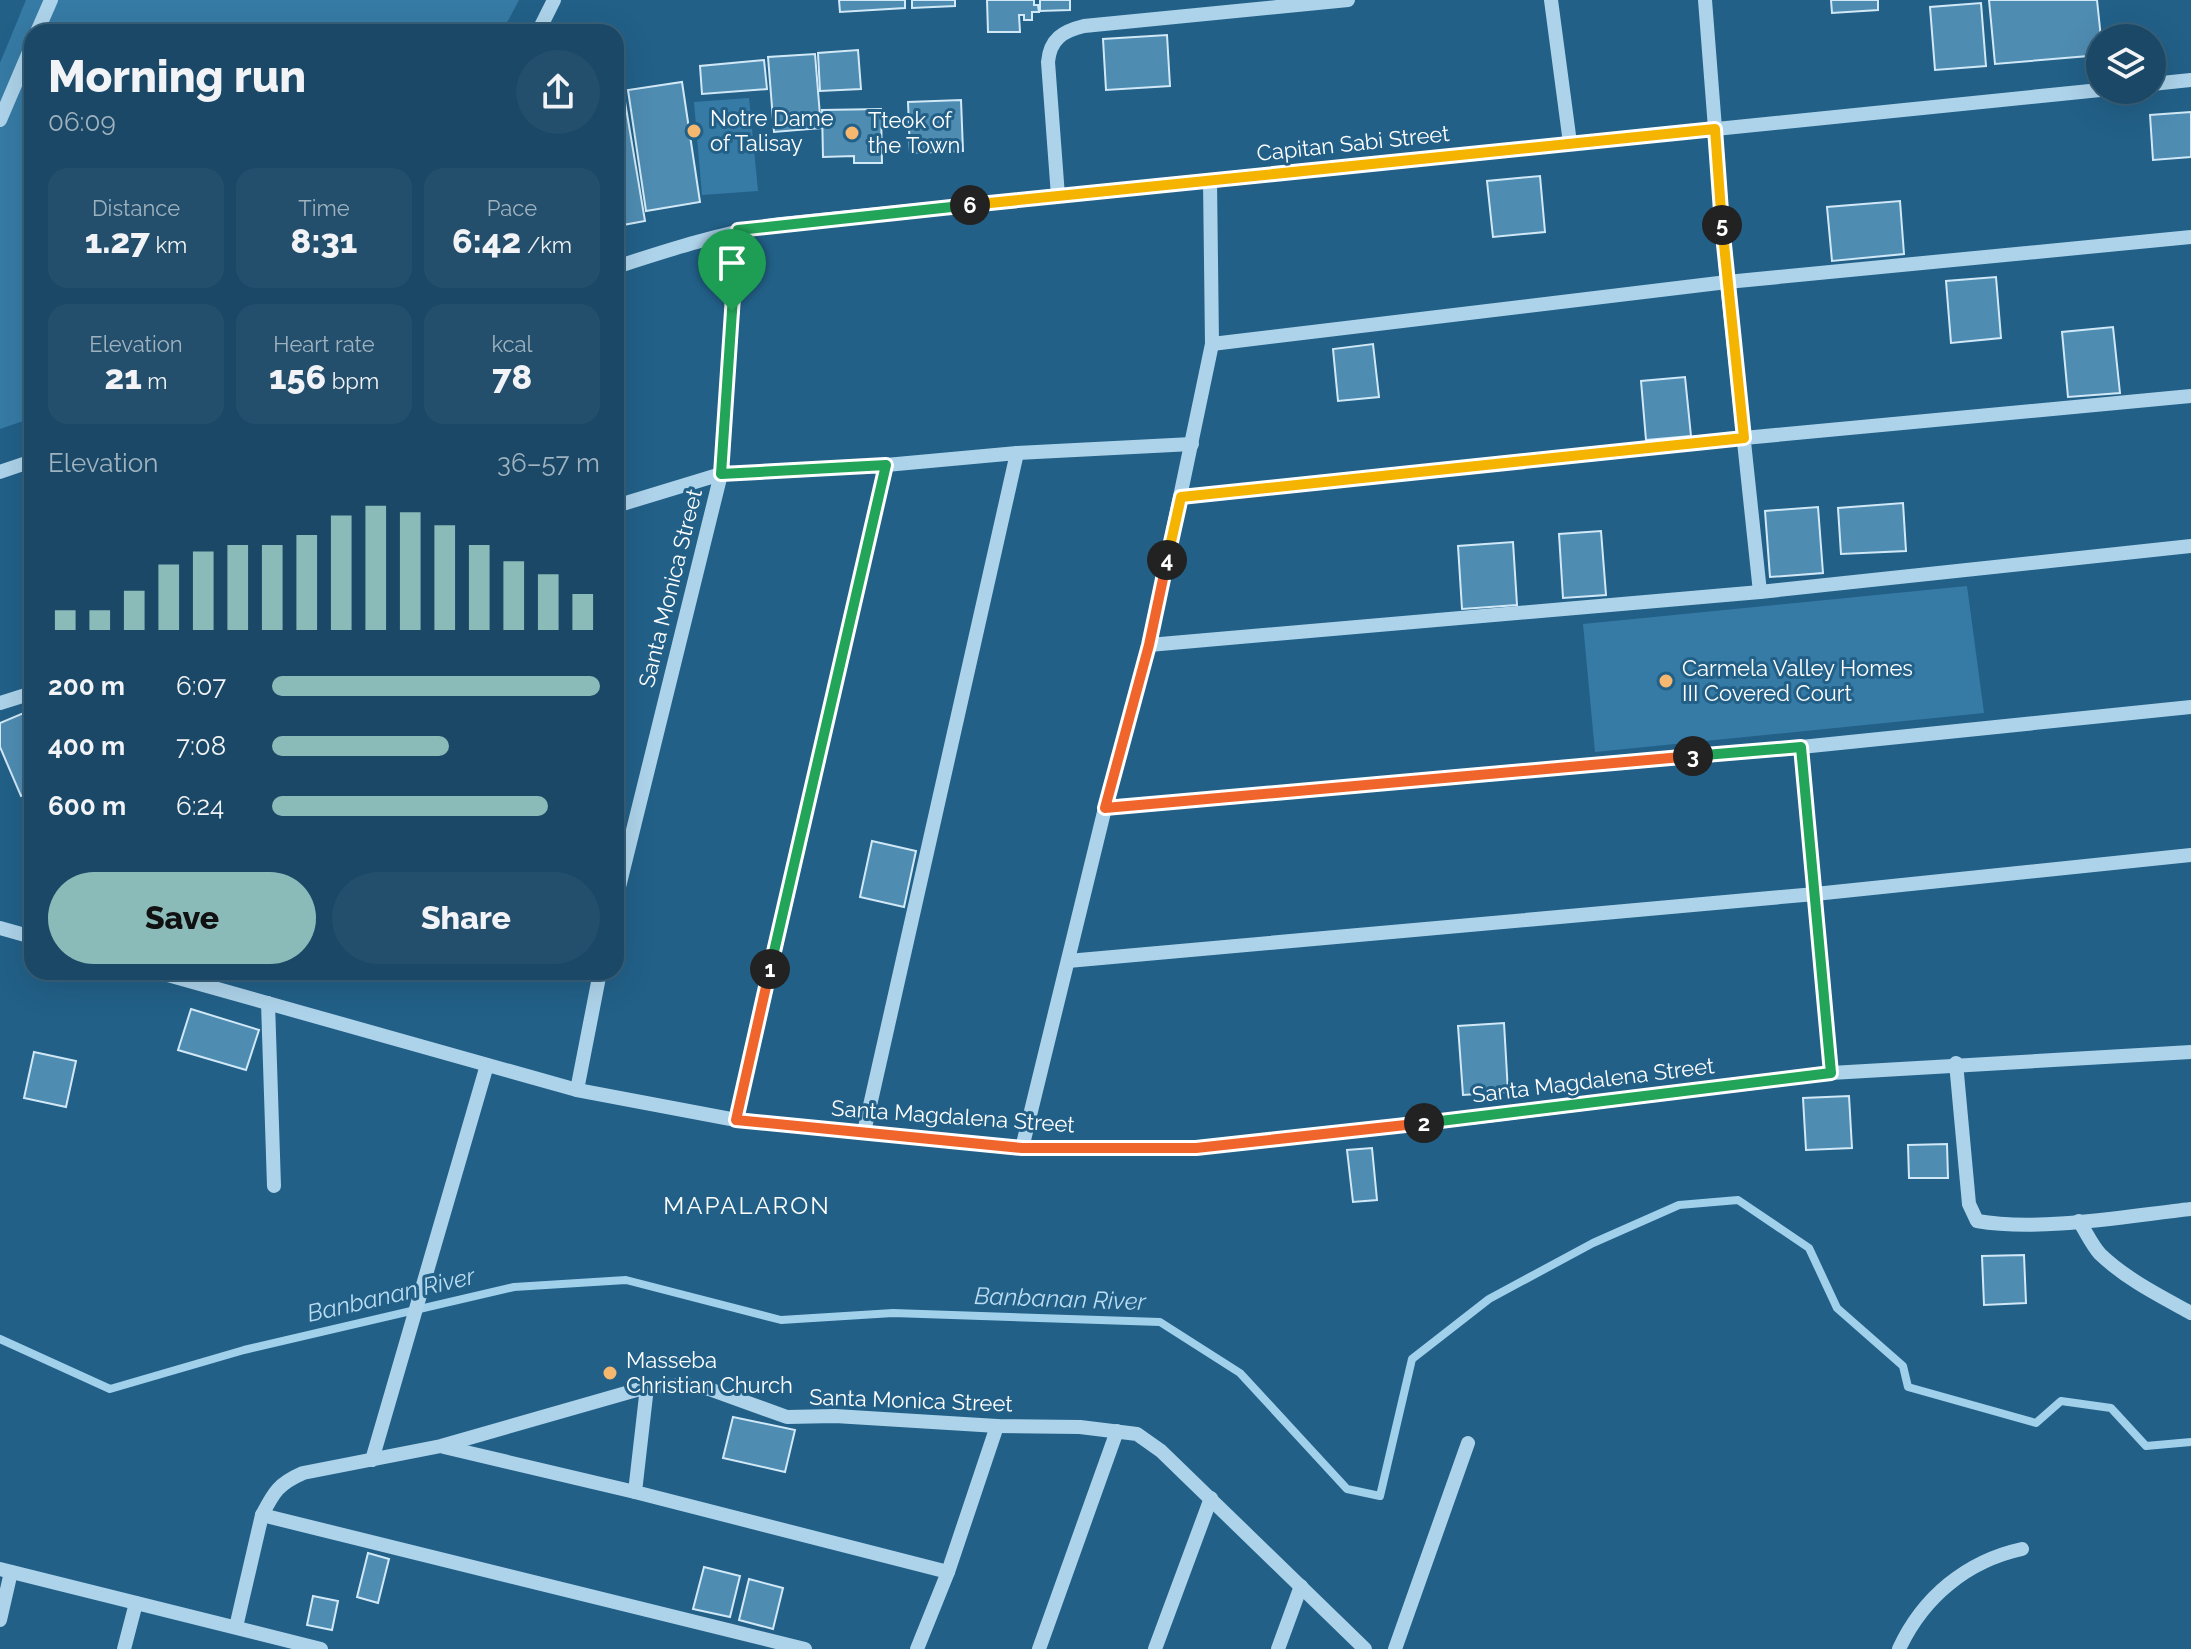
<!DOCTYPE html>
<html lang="en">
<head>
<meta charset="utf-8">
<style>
  :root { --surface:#1a4866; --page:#234f6c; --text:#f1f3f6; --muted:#9fb2bf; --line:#38607a; --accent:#8bbbb9 }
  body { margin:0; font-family:Raleway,sans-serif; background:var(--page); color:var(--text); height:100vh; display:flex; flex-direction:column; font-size:30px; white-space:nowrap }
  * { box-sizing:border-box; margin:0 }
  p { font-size:26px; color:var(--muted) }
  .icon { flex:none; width:44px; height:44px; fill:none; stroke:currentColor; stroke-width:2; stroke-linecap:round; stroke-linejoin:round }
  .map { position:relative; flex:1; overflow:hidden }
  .side { position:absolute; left:24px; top:24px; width:600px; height:956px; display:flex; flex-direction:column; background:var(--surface); border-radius:24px; box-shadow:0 8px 32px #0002,0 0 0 2px var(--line) }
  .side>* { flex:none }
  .fabs { position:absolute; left:2086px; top:24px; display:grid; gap:16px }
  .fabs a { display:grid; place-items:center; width:80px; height:80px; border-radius:50%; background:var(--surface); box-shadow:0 8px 32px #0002,0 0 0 2px var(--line); font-size:40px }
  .pin { position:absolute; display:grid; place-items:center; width:68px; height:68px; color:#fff; margin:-82px -34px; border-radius:50% 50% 50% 0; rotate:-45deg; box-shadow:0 0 8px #0007 }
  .pin .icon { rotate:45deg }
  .km { position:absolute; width:40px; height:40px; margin:-20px; border-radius:50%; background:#222; color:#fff; font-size:22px; line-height:40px; text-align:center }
  .round { display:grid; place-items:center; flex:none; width:84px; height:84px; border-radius:42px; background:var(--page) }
  .overview { display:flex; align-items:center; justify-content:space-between; height:136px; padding:0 24px }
  h1 { font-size:44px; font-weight:800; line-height:60px }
  .metrics { display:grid; grid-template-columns:repeat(3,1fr); gap:12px; height:136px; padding:8px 24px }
  .metrics div { display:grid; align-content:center; border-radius:20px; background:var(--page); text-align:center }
  .metrics b { font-size:34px; font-weight:800 }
  .metrics small { font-size:22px; font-weight:400 }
  .metrics p { font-size:22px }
  .chart { height:224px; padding:16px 24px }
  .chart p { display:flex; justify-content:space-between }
  .chart svg { width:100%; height:144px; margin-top:8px; stroke:var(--accent); stroke-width:6 }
  .primary-button { display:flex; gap:16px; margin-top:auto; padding:16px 24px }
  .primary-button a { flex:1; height:92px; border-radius:48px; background:var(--accent); color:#111; font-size:32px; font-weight:800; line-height:92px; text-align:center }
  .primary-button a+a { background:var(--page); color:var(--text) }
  ul { padding:0 24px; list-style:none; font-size:26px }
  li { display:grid; grid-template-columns:128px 96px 1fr; align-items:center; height:60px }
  li i { height:20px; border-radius:10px; background:var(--accent) }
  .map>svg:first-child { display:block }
  .green { fill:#367ba5 }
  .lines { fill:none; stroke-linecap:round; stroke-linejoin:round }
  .stream { stroke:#a1d0eb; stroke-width:8 }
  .building { fill:#4f8cb2; stroke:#d1e9f7; stroke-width:2 }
  .minor { stroke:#add3ea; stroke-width:14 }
  .split-1-casing { stroke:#fff; stroke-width:16 }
  .split-2-casing { stroke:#fff; stroke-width:16 }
  .split-3-casing { stroke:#fff; stroke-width:16 }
  .split-4-casing { stroke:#fff; stroke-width:16 }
  .split-5-casing { stroke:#fff; stroke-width:16 }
  .split-6-casing { stroke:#fff; stroke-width:16 }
  .split-7-casing { stroke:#fff; stroke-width:16 }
  .split-1 { stroke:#22a559; stroke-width:10 }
  .split-2 { stroke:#f0652b; stroke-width:10 }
  .split-3 { stroke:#22a559; stroke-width:10 }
  .split-4 { stroke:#f0652b; stroke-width:10 }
  .split-5 { stroke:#f5b400; stroke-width:10 }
  .split-6 { stroke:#f5b400; stroke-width:10 }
  .split-7 { stroke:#22a559; stroke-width:10 }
  .poi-dot { fill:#f6b86f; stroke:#226088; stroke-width:3 }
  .labels { text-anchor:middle; stroke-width:6; stroke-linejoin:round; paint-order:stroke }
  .poi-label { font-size:22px; fill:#fff; stroke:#226088; text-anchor:start }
  .street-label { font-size:22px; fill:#fff; stroke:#226088 }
  .neighbourhood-label { font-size:24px; letter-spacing:2px; fill:#fff; stroke:#226088 }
  .water-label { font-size:24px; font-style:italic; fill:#b9dcf1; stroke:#226088 }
</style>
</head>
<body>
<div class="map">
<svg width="2191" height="1649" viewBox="0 0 2191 1649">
  <rect width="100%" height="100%" fill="#226088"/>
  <!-- green -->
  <g class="green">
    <path d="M 26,0 L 519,0 L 502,32 L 32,32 L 32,418 L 0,429 L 0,63 Z"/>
    <path d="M 749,98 L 758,191 L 702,195 L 694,102 Z"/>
    <path d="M 1967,586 L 1984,713 L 1595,752 L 1583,624 Z"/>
  </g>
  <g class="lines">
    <!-- stream -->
    <path class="stream" d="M 0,1339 L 110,1389 L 244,1350 L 514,1287 L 626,1280 L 781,1320 L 893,1313 L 1160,1322 L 1240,1373 L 1347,1489 L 1380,1496 L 1412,1359 L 1489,1299 L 1593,1243 L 1679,1205 L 1738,1200 L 1809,1248 L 1837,1308 L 1903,1366 L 1908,1387 L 2036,1423 L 2061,1401 L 2111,1408 L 2146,1446 L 2191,1442"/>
  </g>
  <!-- building -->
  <g class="building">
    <path d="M 839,0 L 905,0 L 905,8 L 840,12 Z"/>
    <path d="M 912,0 L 955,0 L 955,6 L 912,8 Z"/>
    <path d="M 987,0 L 1034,0 L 1034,5 L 1038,5 L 1039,12 L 1032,12 L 1032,20 L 1024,20 L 1024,15 L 1019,15 L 1020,32 L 988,32 Z"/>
    <path d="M 1040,0 L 1070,0 L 1070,10 L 1040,11 Z"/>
    <path d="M 1831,0 L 1878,0 L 1878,10 L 1832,13 Z"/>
    <path d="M 1989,0 L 2097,0 L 2101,38 L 2100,55 L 1995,64 Z"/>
    <path d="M 1981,3 L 1986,66 L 1935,70 L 1930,7 Z"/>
    <path d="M 1167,35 L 1170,86 L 1106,90 L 1103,39 Z"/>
    <path d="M 858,50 L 861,89 L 820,91 L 818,53 Z"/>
    <path d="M 815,54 L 821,128 L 774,132 L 768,57 Z"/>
    <path d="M 764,60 L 767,89 L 702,94 L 700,66 Z"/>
    <path d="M 682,82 L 700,202 L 646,211 L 628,90 Z"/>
    <path d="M 622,84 L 645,221 L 623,225 L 616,186 L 616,85 Z"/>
    <path d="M 961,100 L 963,151 L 910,153 L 908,102 Z"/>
    <path d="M 881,109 L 882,163 L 854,163 L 854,156 L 823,157 L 822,110 Z"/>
    <path d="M 2191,112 L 2191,157 L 2153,160 L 2150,115 Z"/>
    <path d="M 1540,176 L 1545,232 L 1493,237 L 1487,181 Z"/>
    <path d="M 1900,201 L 1904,254 L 1832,261 L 1827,207 Z"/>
    <path d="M 1996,277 L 2001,338 L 1951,343 L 1946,281 Z"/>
    <path d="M 2113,327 L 2120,393 L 2068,397 L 2062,332 Z"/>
    <path d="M 1373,344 L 1379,397 L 1338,401 L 1333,349 Z"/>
    <path d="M 1685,377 L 1691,436 L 1646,440 L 1641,381 Z"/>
    <path d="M 1903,503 L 1906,551 L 1841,554 L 1838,508 Z"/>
    <path d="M 1818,507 L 1823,573 L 1770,577 L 1765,511 Z"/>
    <path d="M 1601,531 L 1606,595 L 1563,598 L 1559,534 Z"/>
    <path d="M 1513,542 L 1517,605 L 1462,609 L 1458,546 Z"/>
    <path d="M 26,712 L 32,726 L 32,791 L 21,796 L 0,747 L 0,723 Z"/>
    <path d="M 872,841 L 916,851 L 904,907 L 860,897 Z"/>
    <path d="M 191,1009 L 259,1030 L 246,1070 L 178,1050 Z"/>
    <path d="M 1504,1023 L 1508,1092 L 1463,1095 L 1458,1026 Z"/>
    <path d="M 34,1052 L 76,1061 L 66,1107 L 24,1098 Z"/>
    <path d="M 1849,1096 L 1852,1148 L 1806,1150 L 1803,1098 Z"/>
    <path d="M 1947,1144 L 1948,1178 L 1909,1178 L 1908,1145 Z"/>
    <path d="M 1372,1148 L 1377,1200 L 1353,1202 L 1347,1150 Z"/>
    <path d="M 2024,1255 L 2026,1303 L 1984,1305 L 1982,1256 Z"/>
    <path d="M 733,1417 L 795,1430 L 785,1472 L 723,1458 Z"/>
    <path d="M 368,1553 L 389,1559 L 378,1603 L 357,1597 Z"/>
    <path d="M 704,1567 L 740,1576 L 730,1617 L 693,1609 Z"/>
    <path d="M 749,1579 L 783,1588 L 773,1629 L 739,1620 Z"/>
    <path d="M 313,1596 L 338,1601 L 332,1630 L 307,1625 Z"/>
  </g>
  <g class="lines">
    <!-- minor -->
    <g class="minor">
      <path d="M 1551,0 L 1570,143"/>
      <path d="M 1705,0 L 1727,282 L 1760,592"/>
      <path d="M 37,32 L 51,0"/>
      <path d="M 538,32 L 554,0"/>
      <path d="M 2152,84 L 2191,80"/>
      <path d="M 0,120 L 32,45"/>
      <path d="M 1058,196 L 1048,62 C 1050,39 1063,31 1084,26 L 1348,0"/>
      <path d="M 616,267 C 671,249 724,232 781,224 L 2100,90"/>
      <path d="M 1212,344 L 1727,282 L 2191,237"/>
      <path d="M 0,472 L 32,461"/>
      <path d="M 1181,497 L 1744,438 L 2191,396"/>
      <path d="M 616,506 L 721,474 L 886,465 L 1017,453 L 1192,444"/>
      <path d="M 1149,645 L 1760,592 L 2191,546"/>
      <path d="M 0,703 L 32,693"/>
      <path d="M 1801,747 L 1831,1073"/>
      <path d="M 1105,808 L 1801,747 L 2191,707"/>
      <path d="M 616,899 L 721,474 L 738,230"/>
      <path d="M 0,928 L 32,937"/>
      <path d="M 1068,961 L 1815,894 L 2191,855"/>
      <path d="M 157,972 L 577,1090 L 736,1120 L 1022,1148 L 1196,1148 L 1486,1116 L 1831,1073 L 2191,1052"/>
      <path d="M 268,1003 L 274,1186"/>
      <path d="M 1956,1063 L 1969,1204 L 1977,1221 C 2040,1232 2127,1216 2191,1209"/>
      <path d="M 577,1090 L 600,972"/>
      <path d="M 736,1120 L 886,465"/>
      <path d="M 864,1132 L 1017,453"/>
      <path d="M 1022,1148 L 1105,808 L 1149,645 L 1212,344 L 1210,180"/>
      <path d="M 2079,1221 C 2086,1232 2092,1245 2100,1254 C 2126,1279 2160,1296 2191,1313"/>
      <path d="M 647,1387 L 635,1492 L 948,1572"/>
      <path d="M 444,1447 L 635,1492"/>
      <path d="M 372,1460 L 487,1065"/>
      <path d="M 262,1515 C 274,1492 278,1484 303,1473 L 441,1446 L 647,1387 L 685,1385 L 709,1389 L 787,1417 L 835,1416 L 997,1426 L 1080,1427 L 1137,1434 L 1161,1451 L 1365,1649"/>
      <path d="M 0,1569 L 321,1649"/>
      <path d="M 0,1620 L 11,1572"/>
      <path d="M 236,1627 L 262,1515 L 805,1649"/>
      <path d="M 124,1649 L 136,1603"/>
      <path d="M 917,1649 L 948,1572 L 997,1426"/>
      <path d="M 1039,1649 L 1117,1431"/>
      <path d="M 1155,1649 L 1211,1498"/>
      <path d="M 1278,1649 L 1301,1586"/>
      <path d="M 1395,1649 L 1468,1443"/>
      <path d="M 1899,1649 C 1923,1597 1967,1561 2022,1549"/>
    </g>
  </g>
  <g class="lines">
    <!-- split-1 casing -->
    <g class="split-1-casing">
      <path id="split-1" d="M 732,311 L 721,474 L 886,465 L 770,969"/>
    </g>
    <!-- split-2 casing -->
    <g class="split-2-casing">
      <path id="split-2" d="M 770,969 L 736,1120 L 1022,1148 L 1196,1148 L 1424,1123"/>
    </g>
    <!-- split-3 casing -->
    <g class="split-3-casing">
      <path id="split-3" d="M 1424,1123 L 1831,1073 L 1801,747 L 1693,756"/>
    </g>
    <!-- split-4 casing -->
    <g class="split-4-casing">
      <path id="split-4" d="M 1167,560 L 1149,645 L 1105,808 L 1693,756"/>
    </g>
    <!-- split-5 casing -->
    <g class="split-5-casing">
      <path id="split-5" d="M 1167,560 L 1181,497 L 1744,438 L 1722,225"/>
    </g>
    <!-- split-6 casing -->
    <g class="split-6-casing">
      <path id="split-6" d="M 970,205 L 1715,129 L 1722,225"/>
    </g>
    <!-- split-7 casing -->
    <g class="split-7-casing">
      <path id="split-7" d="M 732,311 L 738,230 L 970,205"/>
    </g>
    <!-- split-1 -->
    <use href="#split-1" class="split-1"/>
    <!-- split-2 -->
    <use href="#split-2" class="split-2"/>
    <!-- split-3 -->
    <use href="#split-3" class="split-3"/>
    <!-- split-4 -->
    <use href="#split-4" class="split-4"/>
    <!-- split-5 -->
    <use href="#split-5" class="split-5"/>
    <!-- split-6 -->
    <use href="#split-6" class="split-6"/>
    <!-- split-7 -->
    <use href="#split-7" class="split-7"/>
  </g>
  <!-- markers -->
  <g class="poi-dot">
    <circle cx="694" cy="131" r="8"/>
    <circle cx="852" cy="133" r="8"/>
    <circle cx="1666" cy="681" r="8"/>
    <circle cx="610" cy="1373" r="8"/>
  </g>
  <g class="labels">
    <!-- poi labels -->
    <g class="poi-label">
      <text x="710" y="126">Notre Dame<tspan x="710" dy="25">of Talisay</tspan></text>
      <text x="868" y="128">Tteok of<tspan x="868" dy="25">the Town</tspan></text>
      <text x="1682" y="676">Carmela Valley Homes<tspan x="1682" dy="25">III Covered Court</tspan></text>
      <text x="626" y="1368">Masseba<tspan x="626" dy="25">Christian Church</tspan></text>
    </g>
    <!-- street labels -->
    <g class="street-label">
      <text transform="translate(1353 143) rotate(-6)" y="8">Capitan Sabi Street</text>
      <text transform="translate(670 588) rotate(-76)" y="8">Santa Monica Street</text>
      <text transform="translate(1593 1080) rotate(-7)" y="8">Santa Magdalena Street</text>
      <text transform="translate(953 1116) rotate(4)" y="8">Santa Magdalena Street</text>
      <text transform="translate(911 1400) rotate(2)" y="8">Santa Monica Street</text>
    </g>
    <!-- neighbourhood labels -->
    <g class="neighbourhood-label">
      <text x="747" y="1214">MAPALARON</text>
    </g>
    <!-- water labels -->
    <g class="water-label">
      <text transform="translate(391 1295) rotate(-13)" y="8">Banbanan River</text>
      <text transform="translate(1060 1299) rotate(2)" y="8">Banbanan River</text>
    </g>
  </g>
</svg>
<div class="fabs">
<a><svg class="icon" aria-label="layers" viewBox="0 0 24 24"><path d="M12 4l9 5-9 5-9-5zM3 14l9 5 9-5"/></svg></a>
</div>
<div class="pin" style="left:732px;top:311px;background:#1e9e55"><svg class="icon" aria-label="arrive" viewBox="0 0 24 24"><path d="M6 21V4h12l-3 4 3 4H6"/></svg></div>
<b class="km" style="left:770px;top:969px">1</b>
<b class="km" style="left:1424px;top:1123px">2</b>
<b class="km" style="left:1693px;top:756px">3</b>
<b class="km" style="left:1167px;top:560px">4</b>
<b class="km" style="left:1722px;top:225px">5</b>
<b class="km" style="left:970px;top:205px">6</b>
<section class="side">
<div class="overview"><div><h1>Morning run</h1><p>06:09</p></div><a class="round"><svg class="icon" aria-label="share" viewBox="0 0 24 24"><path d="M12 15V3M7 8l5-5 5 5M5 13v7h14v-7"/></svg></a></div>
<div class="metrics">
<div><p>Distance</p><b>1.27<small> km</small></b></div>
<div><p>Time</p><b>8:31</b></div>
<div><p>Pace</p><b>6:42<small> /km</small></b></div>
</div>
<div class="metrics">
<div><p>Elevation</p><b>21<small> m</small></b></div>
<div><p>Heart rate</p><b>156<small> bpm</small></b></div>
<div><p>kcal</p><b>78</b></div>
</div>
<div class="chart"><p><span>Elevation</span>36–57 m</p>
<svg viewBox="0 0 160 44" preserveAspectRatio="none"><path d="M5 44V38M15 44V38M25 44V32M35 44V24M45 44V20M55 44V18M65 44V18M75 44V15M85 44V9M95 44V6M105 44V8M115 44V12M125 44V18M135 44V23M145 44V27M155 44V33"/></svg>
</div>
<ul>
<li><b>200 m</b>6:07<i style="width:100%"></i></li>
<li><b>400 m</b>7:08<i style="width:54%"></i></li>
<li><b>600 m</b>6:24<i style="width:84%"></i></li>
</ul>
<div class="primary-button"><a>Save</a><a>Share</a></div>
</section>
</div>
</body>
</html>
